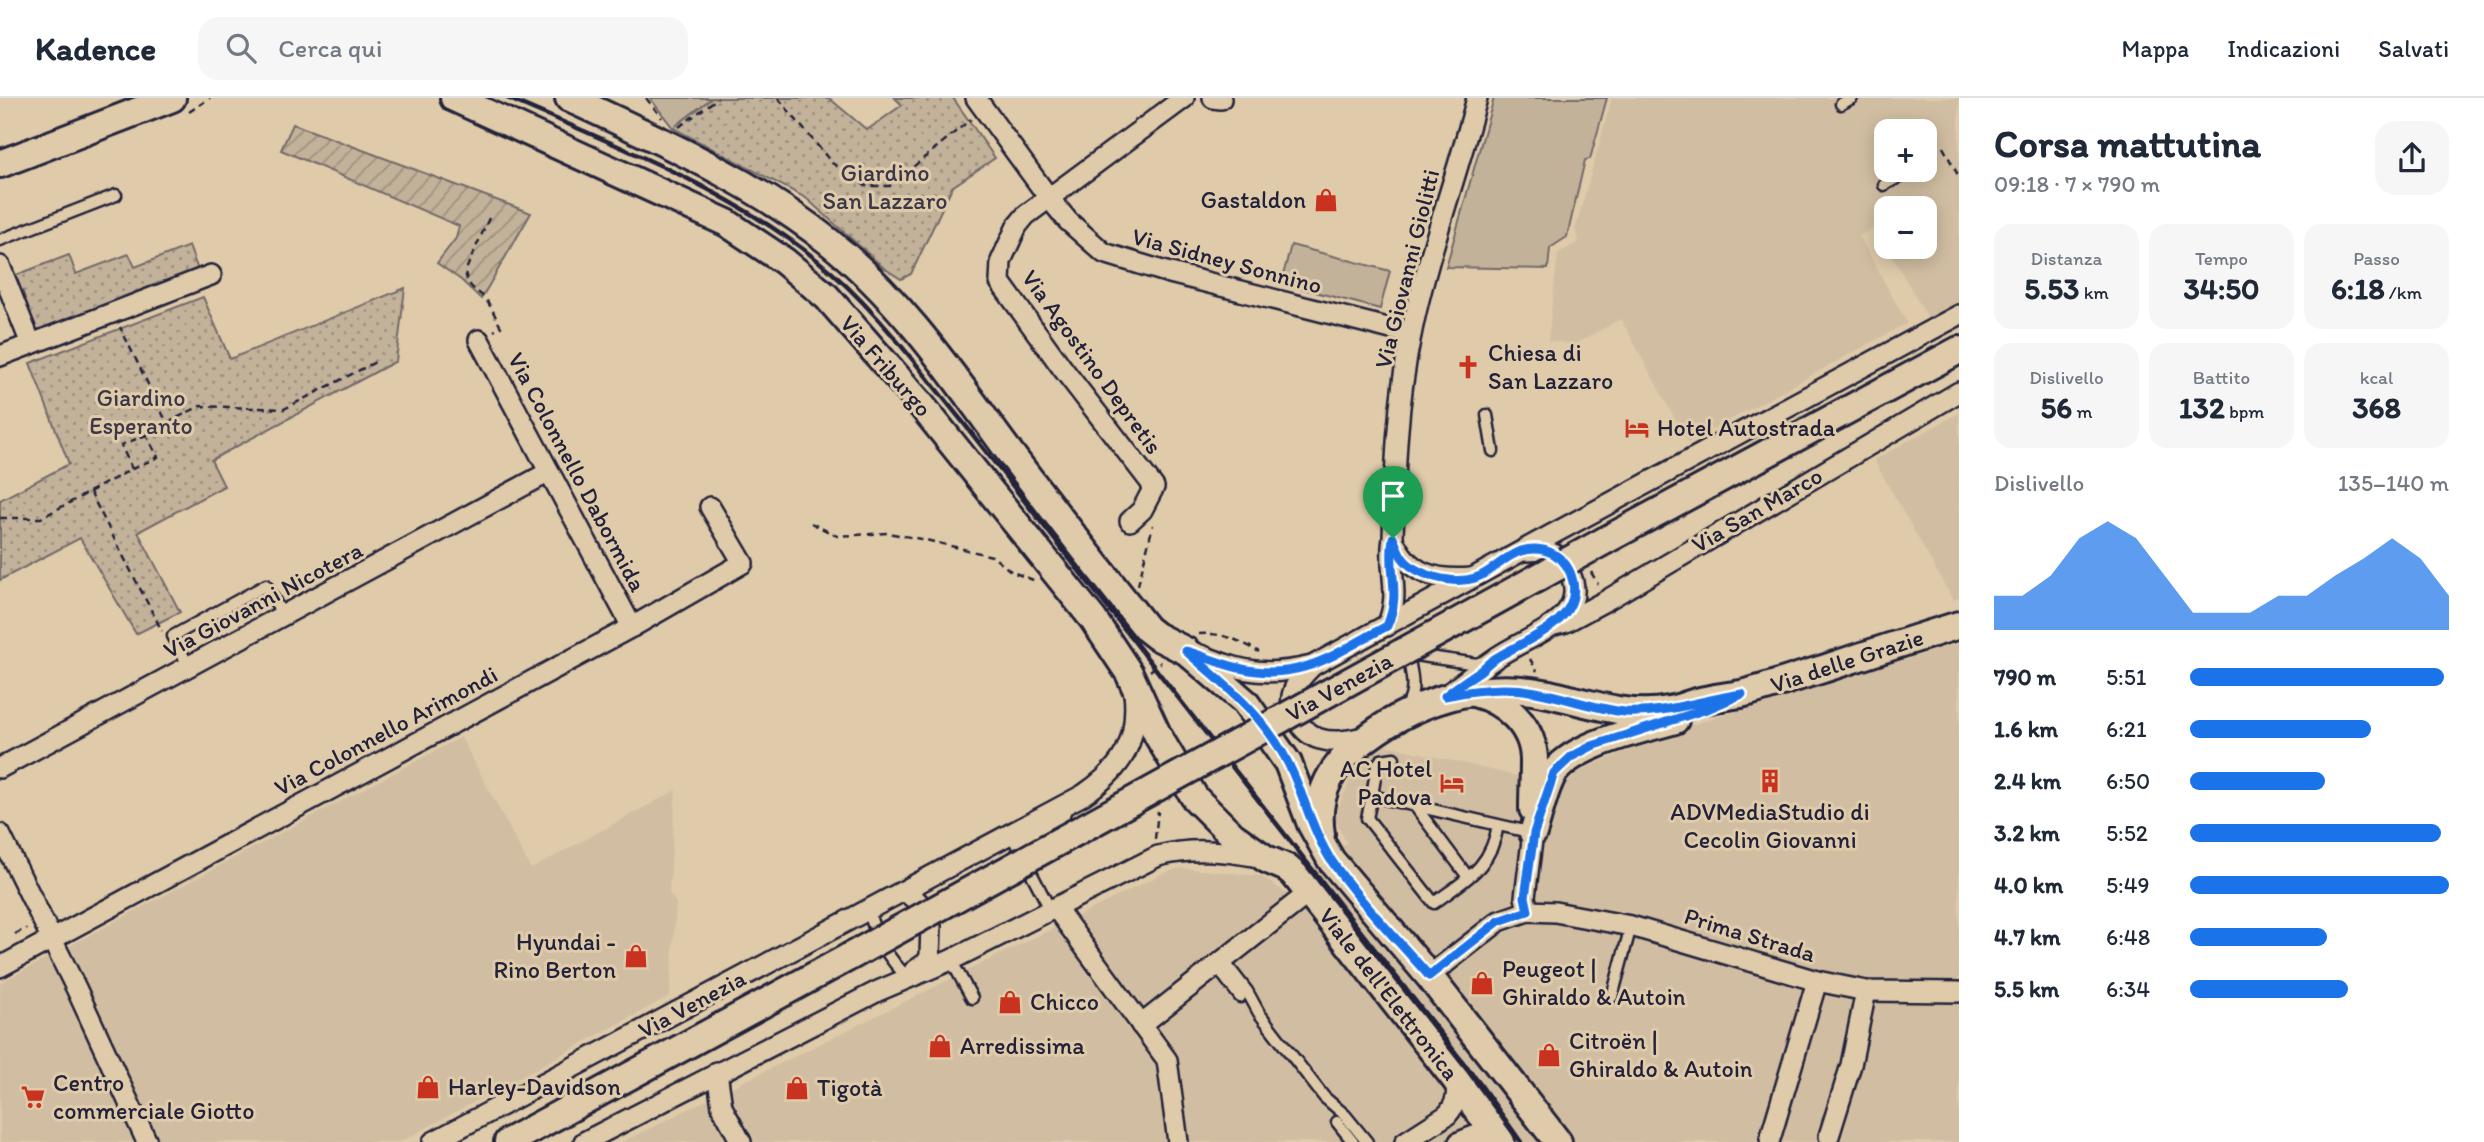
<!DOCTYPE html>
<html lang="it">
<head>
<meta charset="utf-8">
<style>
  :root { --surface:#fff; --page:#f6f6f7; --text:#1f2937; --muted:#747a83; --line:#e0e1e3; --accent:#1a73e8 }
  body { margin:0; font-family:Itim,sans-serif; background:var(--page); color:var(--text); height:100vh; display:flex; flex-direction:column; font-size:26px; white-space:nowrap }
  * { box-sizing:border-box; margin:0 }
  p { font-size:23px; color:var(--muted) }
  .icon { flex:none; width:38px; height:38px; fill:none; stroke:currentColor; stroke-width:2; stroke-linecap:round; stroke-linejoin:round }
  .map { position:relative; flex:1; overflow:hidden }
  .side { display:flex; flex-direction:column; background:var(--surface); width:525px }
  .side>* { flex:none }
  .fabs { position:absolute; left:1874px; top:21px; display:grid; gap:14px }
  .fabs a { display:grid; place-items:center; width:63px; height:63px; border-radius:14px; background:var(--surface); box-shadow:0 4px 18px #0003; font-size:35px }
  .pin { position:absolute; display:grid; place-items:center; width:60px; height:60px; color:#fff; margin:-72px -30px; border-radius:50% 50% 50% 0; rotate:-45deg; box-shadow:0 0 7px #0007 }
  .pin .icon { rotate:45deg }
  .round { display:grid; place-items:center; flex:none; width:74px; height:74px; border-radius:21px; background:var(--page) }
  .headline { display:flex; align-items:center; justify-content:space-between; height:119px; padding:0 35px }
  h1 { font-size:38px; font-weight:700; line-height:52px }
  .figures { display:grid; grid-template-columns:repeat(3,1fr); gap:10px; height:119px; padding:7px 35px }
  .figures div { display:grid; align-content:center; border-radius:18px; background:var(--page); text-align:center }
  .figures b { font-size:30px; font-weight:700 }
  .figures small { font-size:19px; font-weight:400 }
  .figures p { font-size:19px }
  .chart { height:196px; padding:14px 35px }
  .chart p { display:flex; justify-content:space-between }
  .chart svg { width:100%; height:126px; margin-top:7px; fill:var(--accent); opacity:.7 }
  ul { padding:0 35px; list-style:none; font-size:23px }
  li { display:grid; grid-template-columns:112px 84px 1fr; align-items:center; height:52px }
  li i { height:18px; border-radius:9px; background:var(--accent) }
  header { display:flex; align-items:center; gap:42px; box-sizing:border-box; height:98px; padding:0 35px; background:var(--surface); border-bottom:2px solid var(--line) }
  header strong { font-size:33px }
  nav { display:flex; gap:38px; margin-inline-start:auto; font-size:24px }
  .search { width:490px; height:63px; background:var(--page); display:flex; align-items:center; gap:18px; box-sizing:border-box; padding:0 24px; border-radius:21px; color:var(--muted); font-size:26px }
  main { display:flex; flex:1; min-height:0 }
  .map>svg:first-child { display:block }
  .built { fill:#d1bea2; fill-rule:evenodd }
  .grass { fill:#c3b29a; stroke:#726a6a; stroke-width:2 }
  .park { fill:url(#park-dots); stroke:#726a6a; stroke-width:2 }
  .garden { fill:url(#garden-furrows); stroke:#726a6a; stroke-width:2 }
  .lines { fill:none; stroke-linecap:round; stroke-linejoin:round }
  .lane-casing { stroke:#22223b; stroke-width:15 }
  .street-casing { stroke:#22223b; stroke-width:24 }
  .secondary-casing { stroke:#22223b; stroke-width:32 }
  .path { stroke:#22223b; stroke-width:2.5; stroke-dasharray:7 5; stroke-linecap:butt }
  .lane { stroke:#dfcbaa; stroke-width:10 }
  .street { stroke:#dfcbaa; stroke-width:19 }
  .secondary { stroke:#dfcbaa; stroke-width:26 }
  .rail { stroke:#22223b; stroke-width:4.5 }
  .secondary-bridge-casing { stroke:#22223b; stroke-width:32; stroke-linecap:butt }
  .secondary-bridge { stroke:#dfcbaa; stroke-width:26 }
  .route-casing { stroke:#fff; stroke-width:14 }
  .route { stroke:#1a73e8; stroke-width:9 }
  .labels { text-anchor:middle; stroke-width:6; stroke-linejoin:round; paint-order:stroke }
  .park-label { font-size:24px; fill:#3a3849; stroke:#dfcbaa }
  .poi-label { font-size:24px; fill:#22223b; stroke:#dfcbaa; text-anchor:start }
  .street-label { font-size:24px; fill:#22223b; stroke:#dfcbaa }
</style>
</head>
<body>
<header>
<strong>Kadence</strong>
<div class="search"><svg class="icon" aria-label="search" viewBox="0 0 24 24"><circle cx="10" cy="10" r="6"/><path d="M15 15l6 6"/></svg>Cerca qui</div>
<nav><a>Mappa</a><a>Indicazioni</a><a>Salvati</a></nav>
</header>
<main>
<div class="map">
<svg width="1959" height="1044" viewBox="0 0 1959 1044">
  <defs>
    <pattern id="park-dots" width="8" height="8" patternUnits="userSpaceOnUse" patternTransform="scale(1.75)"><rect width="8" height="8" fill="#c3b29a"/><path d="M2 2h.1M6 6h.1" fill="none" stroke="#9e907f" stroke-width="1.8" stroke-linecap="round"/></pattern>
    <pattern id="garden-furrows" width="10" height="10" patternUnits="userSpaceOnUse" patternTransform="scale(1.75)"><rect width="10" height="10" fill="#c3b29a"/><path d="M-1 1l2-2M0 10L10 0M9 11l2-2" fill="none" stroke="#9e907f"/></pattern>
  </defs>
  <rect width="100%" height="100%" fill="#dfcbaa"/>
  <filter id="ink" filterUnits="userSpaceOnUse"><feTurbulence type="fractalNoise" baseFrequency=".0143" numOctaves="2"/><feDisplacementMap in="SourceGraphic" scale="14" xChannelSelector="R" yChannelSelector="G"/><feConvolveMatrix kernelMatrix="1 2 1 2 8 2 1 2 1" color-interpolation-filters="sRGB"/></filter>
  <g filter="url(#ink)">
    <!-- built -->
    <g class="built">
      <path d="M 1612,0 L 1959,0 L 1959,209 L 1930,224 L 1887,149 L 1925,149 L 1925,110 L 1886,110 L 1886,147 L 1876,129 L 1859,138 L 1907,225 L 1688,345 L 1621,221 L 1575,246 L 1548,243 L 1558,155 L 1579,144 L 1575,132 ZM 1886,33 L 1925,33 L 1925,72 L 1886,72 Z"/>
      <path d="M 1959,315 L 1959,500 L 1953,502 L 1874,362 Z"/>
      <path d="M 1959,545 L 1959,1044 L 1522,1044 L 1483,987 L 1313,769 L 1347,745 L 1334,721 L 1355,668 L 1386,647 L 1563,689 L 1580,672 L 1688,628 Z"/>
      <path d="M 461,639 L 531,771 L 676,692 L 669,795 L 676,805 L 670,898 L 400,1044 L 0,1044 L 0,885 Z"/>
      <path d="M 1180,770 L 1261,778 L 1313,813 L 1487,1044 L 622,1044 L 1162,776 Z"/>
    </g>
    <!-- grass -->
    <g class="grass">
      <path d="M 650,0 L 712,0 L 673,30 Z"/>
      <path d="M 1494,0 L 1607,0 L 1590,61 L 1585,62 L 1567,139 L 1550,150 L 1548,171 L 1446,169 Z"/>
      <path d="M 1291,147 L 1390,173 L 1380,211 L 1281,185 Z"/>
    </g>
    <!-- park -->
    <g class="park">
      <path d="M 712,0 L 829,0 L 867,32 L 902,7 L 895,0 L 953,0 L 995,60 L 952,89 L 911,176 L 901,181 L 884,170 L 806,100 L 673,30 Z"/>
      <path d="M 189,148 L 199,175 L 36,237 L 13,178 L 69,157 L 76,176 L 129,156 L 135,169 Z"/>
      <path d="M 405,190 L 396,263 L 211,362 L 224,388 L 138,434 L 180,514 L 136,536 L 80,440 L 0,482 L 0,402 L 69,366 L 30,265 L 203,199 L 230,261 Z"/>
    </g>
    <!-- garden -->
    <path class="garden" d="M 293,26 L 531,115 L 481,201 L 461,182 L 437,165 L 456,140 L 459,128 L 281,52 Z"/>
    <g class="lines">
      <!-- lane casing -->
      <g class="lane-casing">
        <g id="lane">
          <path d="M 1841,6 L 1852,0"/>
          <path d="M 1884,87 L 1906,75"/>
          <path d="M 0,142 L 116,97"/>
          <path d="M 1487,317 L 1493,353"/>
          <path d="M 189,569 L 173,538 L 266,487 L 283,518"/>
          <path d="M 1407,608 C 1417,591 1411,575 1408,556 L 1477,566 L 1482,564"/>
          <path d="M 1372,698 L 1377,667 L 1381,662 L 1394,660"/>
          <path d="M 1415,708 L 1468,779"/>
          <path d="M 1498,727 C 1491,770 1466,781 1434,805 L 1367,720 L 1372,698 L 1533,735"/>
          <path d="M 1011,736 L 1051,813"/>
          <path d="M 1017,746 L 1063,721 L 1067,706"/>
          <path d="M 869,812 C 873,835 890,864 908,879"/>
          <path d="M 951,862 L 972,900"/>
          <path d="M 1223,862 L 1247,893 L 1259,915 L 1324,999 L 1345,1017 L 1367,1044"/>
          <path d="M 1216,868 L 1240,899"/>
          <path d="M 1612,899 L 1631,828"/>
          <path d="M 1337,1024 L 1353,1044"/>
        </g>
      </g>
      <!-- street casing -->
      <g class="street-casing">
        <g id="street">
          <path d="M 976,0 L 1049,100 L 1068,123 L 1104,155 L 1166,174 L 1411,236"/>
          <path d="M 1213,0 L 1221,1"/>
          <path d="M 0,168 L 31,246"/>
          <path d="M 479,242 L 632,529"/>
          <path d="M 0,258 L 211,177"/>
          <path d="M 1130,423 L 1142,412 L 1154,389 L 1063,271 L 1000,184 L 1001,163 L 1017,128 L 1026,117 L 1184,0"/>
          <path d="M 1393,441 C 1408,476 1435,483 1471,480"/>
          <path d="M 1554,527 L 1566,524 L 1607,502 L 1959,294"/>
          <path d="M 1387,528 C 1402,494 1387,473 1393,440 C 1395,371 1397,304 1411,237 C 1427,157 1457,79 1477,0"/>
          <path d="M 1194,555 C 1205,558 1215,563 1225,566 C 1256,577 1282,575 1312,568 L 1538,444 L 1959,217"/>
          <path d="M 1312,568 C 1305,576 1296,583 1293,594 C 1287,612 1303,637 1320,641 C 1336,646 1353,641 1369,638"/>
          <path d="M 1445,598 C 1461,586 1477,573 1493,562 C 1524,538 1597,523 1567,469 C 1558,453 1543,451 1525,453"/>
          <path d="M 0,670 L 549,374"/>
          <path d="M 0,736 L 76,890 L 147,1044"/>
          <path d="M 905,793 L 918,804 L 931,827 L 930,858 L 927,864 L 914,873"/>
          <path d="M 1056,810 L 1167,962 L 1178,1044"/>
          <path d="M 1528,813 L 1525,799 L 1533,735"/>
          <path d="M 0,869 L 632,529 L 743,465 L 710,409"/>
          <path d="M 1429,878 L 1499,823 L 1528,813 L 1555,814 L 1631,828 L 1817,883 L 1866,893 L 1959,894"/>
          <path d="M 1141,927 L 1310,794"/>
          <path d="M 717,974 L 722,1009 L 741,1044"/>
          <path d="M 1829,1038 L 1851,967 L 1866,893"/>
          <path d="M 1770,1041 L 1817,883"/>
          <path d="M 433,1044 L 1083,697 C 1123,670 1139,644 1134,594"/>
          <path d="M 584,1044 L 878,893 L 951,862 L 1158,758 C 1193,749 1224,753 1259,759"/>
          <path d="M 1405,1044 L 1447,1017 C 1457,1006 1458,995 1455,981"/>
          <path d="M 1459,1044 L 1479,1036 L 1499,1041"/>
        </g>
      </g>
      <!-- secondary casing -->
      <g class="secondary-casing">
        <g id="secondary">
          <path d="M 454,0 L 727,125 L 784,163 L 827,199 L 918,303 L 1093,521 L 1129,575 L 1158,638 L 1195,700 L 1232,737 L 1266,761 L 1287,770 L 1294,776 L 1455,981 L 1501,1044"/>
          <path d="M 569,0 C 658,42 750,81 828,143 C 901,201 952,276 1007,351 C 1053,412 1100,472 1147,531 L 1156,538 L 1186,553 L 1245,604 L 1288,665 L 1311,726 L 1331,762 L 1429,878 L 1558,1044"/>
          <path d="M 0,66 L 172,0"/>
          <path d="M 1606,442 L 1959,252"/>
          <path d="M 1474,595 C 1505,603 1534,628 1534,663 C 1534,679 1533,695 1533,711"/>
          <path d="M 1533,735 C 1539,717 1543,695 1552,678 C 1570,646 1642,632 1675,622"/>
          <path d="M 1321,736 C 1315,700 1329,671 1357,648 C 1411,603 1480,581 1549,596 C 1589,605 1628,620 1669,612 C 1681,610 1693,604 1705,602 C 1717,599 1729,598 1741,596 C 1769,589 1796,579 1823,571 C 1868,556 1914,541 1959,527"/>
          <path d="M 508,1044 L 849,859"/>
        </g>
      </g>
      <!-- path -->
      <g class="path">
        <path d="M 646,0 L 662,20"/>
        <path d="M 778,0 L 832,65 L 866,88 L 890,88 L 971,21"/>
        <path d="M 189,14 L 210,0"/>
        <path d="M 679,29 L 718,0"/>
        <path d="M 1943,49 L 1959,79"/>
        <path d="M 489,120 L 465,174 C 469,193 476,190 486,202 C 492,209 496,221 501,229 L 494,233"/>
        <path d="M 167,325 L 200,308 L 284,311 L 379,262"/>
        <path d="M 132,371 L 158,359 L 146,337"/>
        <path d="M 90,394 L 162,533"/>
        <path d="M 0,420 L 41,420 L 132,371 L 121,347 L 146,337 L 167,325 L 120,229"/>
        <path d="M 811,425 L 837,438 L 888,435 L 926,442 L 992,458 L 1012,474 L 1036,483"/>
        <path d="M 1591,474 L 1598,486"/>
        <path d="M 1138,487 L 1153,427"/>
        <path d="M 1199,536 C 1221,534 1241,543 1259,554"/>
        <path d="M 1530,561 L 1537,573"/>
        <path d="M 1150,573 L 1161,564"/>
        <path d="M 1155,741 L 1158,713"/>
        <path d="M 15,836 L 27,830"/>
      </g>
      <!-- lane -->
      <use href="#lane" class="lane"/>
      <!-- street -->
      <use href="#street" class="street"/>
      <!-- secondary -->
      <use href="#secondary" class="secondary"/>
      <!-- rail -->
      <path class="rail" d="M 507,0 C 612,45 727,90 817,162 C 873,207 916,267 962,323 L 1480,986 L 1521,1044"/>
      <!-- secondary-bridge casing -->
      <g class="secondary-bridge-casing">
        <path id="secondary-bridge" d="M 849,859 L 1606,442"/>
      </g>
      <!-- secondary-bridge -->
      <use href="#secondary-bridge" class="secondary-bridge"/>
    </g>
  </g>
  <g class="lines" filter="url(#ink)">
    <!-- route casing -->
    <g class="route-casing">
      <path id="route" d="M 1393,440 C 1396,446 1398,453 1402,459 C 1415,478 1454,487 1475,480 C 1492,475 1504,458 1521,453 C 1546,446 1568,459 1573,484 C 1581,525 1524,542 1496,560 C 1490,563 1485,569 1480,573 C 1468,581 1456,589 1445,598 C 1474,592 1507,588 1536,594 C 1566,599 1595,611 1625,614 C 1665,616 1702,602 1742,596 L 1707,611 L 1592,648 L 1571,659 L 1554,675 L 1534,735 L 1525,799 L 1528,813 L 1499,823 L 1429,878 C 1397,841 1355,799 1329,759 C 1311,730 1304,697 1289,667 C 1266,619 1225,587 1186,553 C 1204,558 1221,566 1239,570 C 1300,585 1336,555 1387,528 C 1402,494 1387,473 1393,440 Z"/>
    </g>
    <!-- route -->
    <use href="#route" class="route"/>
  </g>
  <!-- icons -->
  <defs>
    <g id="shop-bare" transform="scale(1.89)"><path d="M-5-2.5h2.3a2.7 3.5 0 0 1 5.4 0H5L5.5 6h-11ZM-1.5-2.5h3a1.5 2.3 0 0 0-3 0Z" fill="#c8321e" stroke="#dfcbaa" stroke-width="2.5" paint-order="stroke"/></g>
    <g id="church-bare" transform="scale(1.89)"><path d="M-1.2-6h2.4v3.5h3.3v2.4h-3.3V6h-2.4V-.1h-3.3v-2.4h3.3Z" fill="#c8321e" stroke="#dfcbaa" stroke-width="2.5" paint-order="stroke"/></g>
    <g id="hotel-bare" transform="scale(1.89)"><path d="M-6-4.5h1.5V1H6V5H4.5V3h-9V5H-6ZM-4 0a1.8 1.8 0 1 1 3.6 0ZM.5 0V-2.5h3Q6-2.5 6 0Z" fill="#c8321e" stroke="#dfcbaa" stroke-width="2.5" paint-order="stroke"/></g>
    <g id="building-bare" transform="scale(1.89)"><path d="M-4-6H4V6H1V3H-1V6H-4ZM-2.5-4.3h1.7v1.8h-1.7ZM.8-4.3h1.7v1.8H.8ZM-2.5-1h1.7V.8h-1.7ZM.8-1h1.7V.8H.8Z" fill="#c8321e" stroke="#dfcbaa" stroke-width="2.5" paint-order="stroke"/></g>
    <g id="supermarket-bare" transform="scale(1.89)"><path d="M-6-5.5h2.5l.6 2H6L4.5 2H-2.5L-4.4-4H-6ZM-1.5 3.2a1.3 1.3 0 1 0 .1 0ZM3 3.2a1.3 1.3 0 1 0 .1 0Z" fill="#c8321e" stroke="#dfcbaa" stroke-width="2.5" paint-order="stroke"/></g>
  </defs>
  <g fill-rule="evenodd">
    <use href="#shop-bare" x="1326" y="102"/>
    <use href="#church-bare" x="1468" y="269"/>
    <use href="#hotel-bare" x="1637" y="330"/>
    <use href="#building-bare" x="1770" y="683"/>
    <use href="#hotel-bare" x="1452" y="685"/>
    <use href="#shop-bare" x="636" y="858"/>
    <use href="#shop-bare" x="1482" y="885"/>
    <use href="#shop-bare" x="1010" y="904"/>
    <use href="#shop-bare" x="940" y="948"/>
    <use href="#shop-bare" x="1549" y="957"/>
    <use href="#shop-bare" x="428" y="989"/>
    <use href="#shop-bare" x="797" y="990"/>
    <use href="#supermarket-bare" x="33" y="999"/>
  </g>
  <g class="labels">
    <!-- park labels -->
    <g class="park-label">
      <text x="885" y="83">Giardino<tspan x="885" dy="28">San Lazzaro</tspan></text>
      <text x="141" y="308">Giardino<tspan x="141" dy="28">Esperanto</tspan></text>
    </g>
    <!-- poi labels -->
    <g class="poi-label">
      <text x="1306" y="110" text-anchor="end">Gastaldon</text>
      <text x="1488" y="263">Chiesa di<tspan x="1488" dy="28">San Lazzaro</tspan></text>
      <text x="1657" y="338">Hotel Autostrada</text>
      <text x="1432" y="679" text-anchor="end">AC Hotel<tspan x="1432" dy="28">Padova</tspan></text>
      <text x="1770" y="722" text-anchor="middle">ADVMediaStudio di<tspan x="1770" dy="28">Cecolin Giovanni</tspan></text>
      <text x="616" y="852" text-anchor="end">Hyundai -<tspan x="616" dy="28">Rino Berton</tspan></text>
      <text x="1502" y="879">Peugeot |<tspan x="1502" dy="28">Ghiraldo &amp; Autoin</tspan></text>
      <text x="1030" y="912">Chicco</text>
      <text x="1569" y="951">Citroën |<tspan x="1569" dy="28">Ghiraldo &amp; Autoin</tspan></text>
      <text x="960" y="956">Arredissima</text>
      <text x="53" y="993">Centro<tspan x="53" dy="28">commerciale Giotto</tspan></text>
      <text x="448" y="997">Harley-Davidson</text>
      <text x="817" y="998">Tigotà</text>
    </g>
    <!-- street labels -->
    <g class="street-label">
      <text transform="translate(1227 163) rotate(15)" y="8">Via Sidney Sonnino</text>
      <text transform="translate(1407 171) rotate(-76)" y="8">Via Giovanni Giolitti</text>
      <text transform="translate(1092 264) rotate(54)" y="8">Via Agostino Depretis</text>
      <text transform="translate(886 268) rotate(49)" y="8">Via Friburgo</text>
      <text transform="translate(577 374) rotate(62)" y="8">Via Colonnello Dabormida</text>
      <text transform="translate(1757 412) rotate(-30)" y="8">Via San Marco</text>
      <text transform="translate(263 502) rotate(-28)" y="8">Via Giovanni Nicotera</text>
      <text transform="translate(1847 563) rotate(-18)" y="8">Via delle Grazie</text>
      <text transform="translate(1339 589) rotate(-29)" y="8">Via Venezia</text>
      <text transform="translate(386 633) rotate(-28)" y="8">Via Colonnello Arimondi</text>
      <text transform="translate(1750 837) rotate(17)" y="8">Prima Strada</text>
      <text transform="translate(1389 896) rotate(52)" y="8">Viale dell'Elettronica</text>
      <text transform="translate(692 906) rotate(-28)" y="8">Via Venezia</text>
    </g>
  </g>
</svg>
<div class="fabs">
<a>+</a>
<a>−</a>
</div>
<div class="pin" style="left:1393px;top:440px;background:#1e9e55"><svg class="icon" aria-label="arrive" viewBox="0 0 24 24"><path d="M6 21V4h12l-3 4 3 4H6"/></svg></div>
</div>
<section class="side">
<div class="headline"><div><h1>Corsa mattutina</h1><p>09:18 · 7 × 790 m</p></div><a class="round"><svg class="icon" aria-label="share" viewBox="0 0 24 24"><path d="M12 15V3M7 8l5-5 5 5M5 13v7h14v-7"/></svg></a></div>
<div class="figures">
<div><p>Distanza</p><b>5.53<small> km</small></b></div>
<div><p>Tempo</p><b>34:50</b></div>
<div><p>Passo</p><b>6:18<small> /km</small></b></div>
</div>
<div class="figures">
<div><p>Dislivello</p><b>56<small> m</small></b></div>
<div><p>Battito</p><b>132<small> bpm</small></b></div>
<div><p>kcal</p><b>368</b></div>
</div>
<div class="chart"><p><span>Dislivello</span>135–140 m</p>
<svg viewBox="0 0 160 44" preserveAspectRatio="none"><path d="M0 44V32L10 32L20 25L30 12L40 6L50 12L60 25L70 38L80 38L90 38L100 32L110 32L120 25L130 19L140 12L150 19L160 32V44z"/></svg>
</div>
<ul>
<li><b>790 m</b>5:51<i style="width:98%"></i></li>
<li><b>1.6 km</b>6:21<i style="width:70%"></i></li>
<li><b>2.4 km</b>6:50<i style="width:52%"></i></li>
<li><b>3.2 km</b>5:52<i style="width:97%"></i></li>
<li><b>4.0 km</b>5:49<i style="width:100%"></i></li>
<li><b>4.7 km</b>6:48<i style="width:53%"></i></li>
<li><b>5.5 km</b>6:34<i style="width:61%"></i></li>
</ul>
</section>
</main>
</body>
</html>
